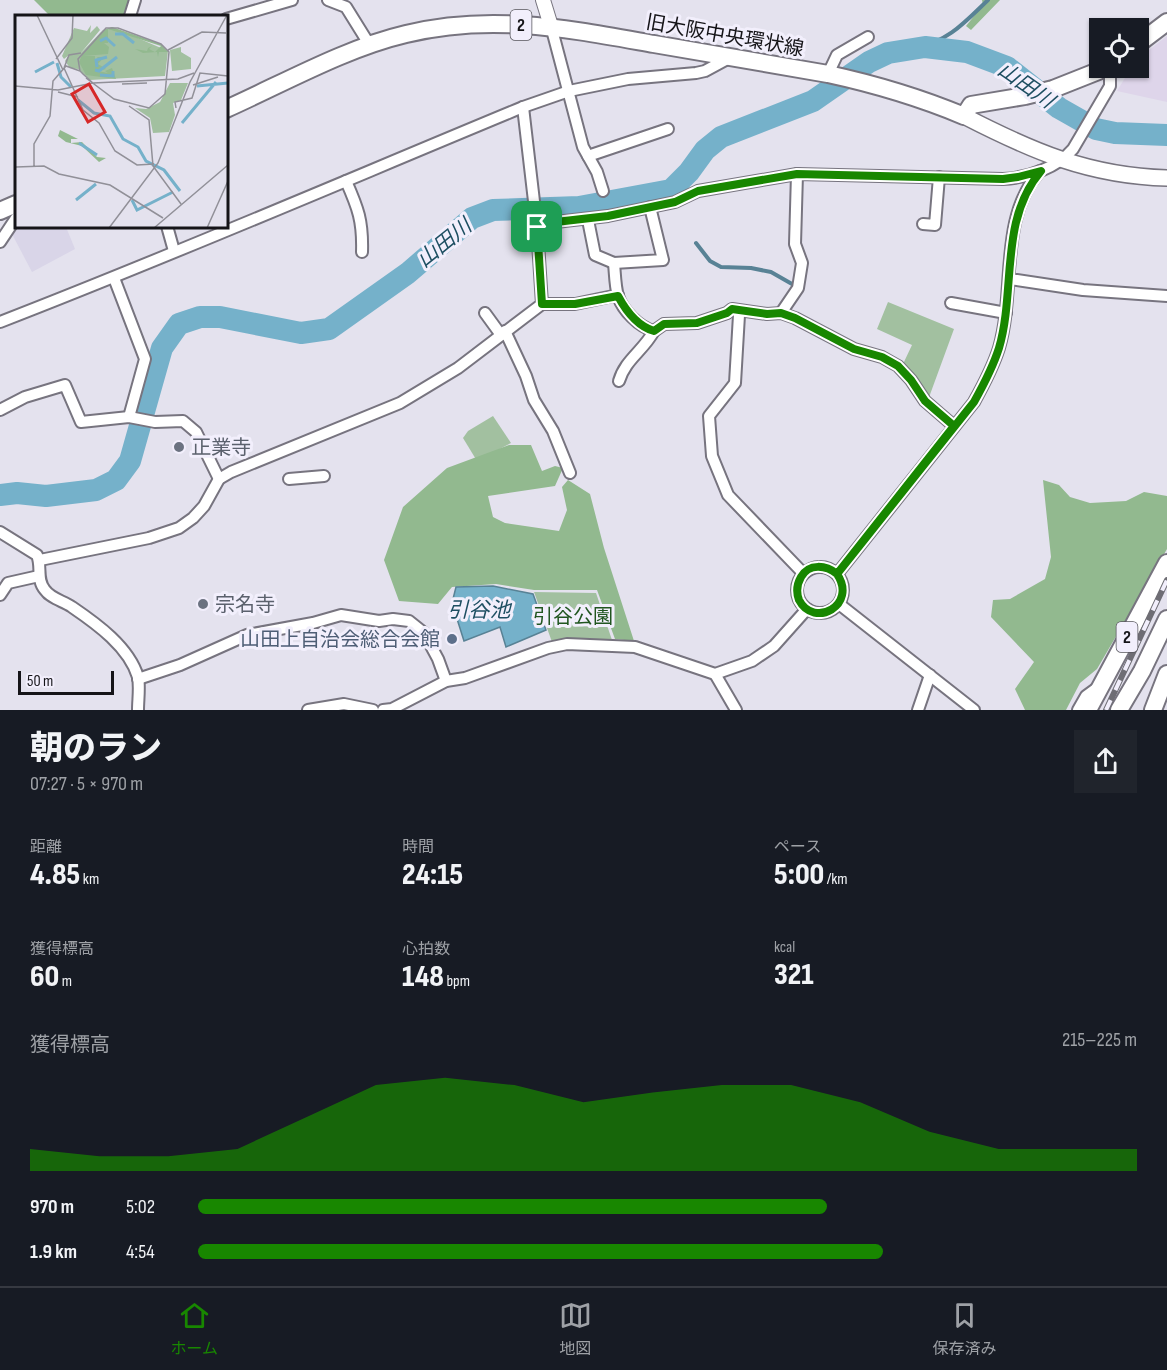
<!DOCTYPE html>
<html lang="ja">
<head>
<meta charset="utf-8">
<style>
  :root { --surface:#171b24; --page:#20242c; --text:#f1f3f6; --muted:#9ea1a6; --line:#363941; --accent:#188700 }
  body { margin:0; font-family:"Sofia Sans Condensed","Noto Sans JP",sans-serif; background:var(--page); color:var(--text); height:100vh; display:flex; flex-direction:column; font-size:22px; white-space:nowrap }
  * { box-sizing:border-box; margin:0 }
  p { font-size:20px; color:var(--muted) }
  .icon { flex:none; width:33px; height:33px; fill:none; stroke:currentColor; stroke-width:2; stroke-linecap:round; stroke-linejoin:round }
  .map { position:relative; height:710px; overflow:hidden }
  .details { display:flex; flex-direction:column; background:var(--surface); flex:1 }
  .details>* { flex:none }
  .fabs { position:absolute; left:1089px; top:18px; display:grid; gap:12px }
  .fabs a { display:grid; place-items:center; width:60px; height:60px; border-radius:0px; background:var(--surface); box-shadow:0 2px 4px #0004; font-size:30px }
  .scale { position:absolute; left:18px; bottom:15px; width:96px; box-sizing:border-box; padding-left:6px; border:3px solid #151418; border-top:0; font-size:16px; line-height:21px; white-space:nowrap; color:#151418; -webkit-text-stroke:4px #f2effc; paint-order:stroke }
  .pin { position:absolute; display:grid; place-items:center; width:51px; height:51px; color:#fff; margin:-26px; border-radius:12px; box-shadow:0 3px 9px #0006 }
  .round { display:grid; place-items:center; flex:none; width:63px; height:63px; border-radius:0px; background:var(--page) }
  .headline { display:flex; align-items:center; justify-content:space-between; height:102px; padding:0 30px }
  h1 { font-size:33px; font-weight:800; line-height:45px }
  .figures { display:grid; grid-template-columns:repeat(3,1fr); gap:9px; height:102px; padding:6px 30px }
  .figures div { display:grid; align-content:center }
  .figures b { font-size:30px; font-weight:800 }
  .figures small { font-size:16px; font-weight:400 }
  .figures p { font-size:16px }
  .chart { height:168px; padding:12px 30px }
  .chart p { display:flex; justify-content:space-between }
  .chart svg { width:100%; height:108px; margin-top:6px; fill:var(--accent); opacity:.7 }
  ul { padding:0 30px; list-style:none; font-size:20px }
  li { display:grid; grid-template-columns:96px 72px 1fr; align-items:center; height:45px }
  li i { height:15px; border-radius:8px; background:var(--accent) }
  .tabs { display:flex; justify-content:space-around; align-items:center; height:84px; border-top:2px solid var(--line); background:var(--surface); font-size:16px; color:var(--muted) }
  .tabs a { display:grid; justify-items:center; gap:3px }
  .tabs .on { color:var(--accent) }
  .map>svg:first-child { display:block }
  .commercial { fill:#ded5ea }
  .built { fill:#d9d5e8 }
  .green { fill:#a2c0a0 }
  .forest { fill:#92b98f }
  .water { fill:#75b1ca; stroke:#588295; stroke-width:1.5 }
  .lines { fill:none; stroke-linecap:round; stroke-linejoin:round }
  .stream { stroke:#588295; stroke-width:4 }
  .river { stroke:#75b1ca; stroke-width:22 }
  .minor-casing { stroke:#77747f; stroke-width:14 }
  .tertiary-casing { stroke:#77747f; stroke-width:16 }
  .secondary-casing { stroke:#77747f; stroke-width:18 }
  .primary-casing { stroke:#77747f; stroke-width:20 }
  .minor { stroke:#fff; stroke-width:10 }
  .tertiary { stroke:#fff; stroke-width:14 }
  .secondary { stroke:#fff; stroke-width:15 }
  .primary { stroke:#fff; stroke-width:16 }
  .rail-casing { stroke:#6e6d74; stroke-width:6 }
  .rail { stroke:#f2effc; stroke-width:4; stroke-dasharray:11; stroke-linecap:butt }
  .route-casing { stroke:#fff; stroke-width:12 }
  .route { stroke:#188700; stroke-width:8 }
  .worship-dot { fill:#6b7280; stroke:#f2effc; stroke-width:2 }
  .service-dot { fill:#5c6f8a; stroke:#f2effc; stroke-width:2 }
  .labels { text-anchor:middle; stroke-width:6; stroke-linejoin:round; paint-order:stroke }
  .shield { fill:#f2effc; stroke:#57565c; stroke-width:1.5 }
  .shield-label { font-size:18px; font-weight:bold; fill:#151418 }
  .street-label { font-size:20px; fill:#151418; stroke:#f2effc }
  .worship-label { font-size:20px; fill:#5b616d; stroke:#f2effc; text-anchor:start }
  .park-label { font-size:20px; fill:#215620; stroke:#f2effc }
  .service-label { font-size:20px; fill:#4e5e75; stroke:#f2effc; text-anchor:end }
  .water-label { font-size:21px; font-style:italic; fill:#1e4f62; stroke:#f2effc }
  .inset-river { fill:none; stroke:#75b1ca; stroke-width:3 }
  .inset-road { fill:none; stroke:#919098; stroke-width:1.5 }
  .view { fill:#d62828; fill-opacity:0.15; stroke:#d62828; stroke-width:3 }
  .inset-edge { fill:none; stroke:#151418; stroke-width:3 }
</style>
</head>
<body>
<div class="map">
<svg width="1167" height="710" viewBox="0 0 1167 710">
  <rect width="100%" height="100%" fill="#e4e2ee"/>
  <!-- commercial -->
  <path class="commercial" d="M 1167,36 L 1167,102 L 1117,91 L 1131,68 L 1138,68 L 1139,58 Z"/>
  <!-- built -->
  <path class="built" d="M 16,226 L 66,227 L 75,249 L 32,272 L 12,234 Z"/>
  <!-- green -->
  <g class="green">
    <path d="M 888,302 L 954,329 L 928,400 L 914,375 L 903,364 L 912,345 L 877,329 Z"/>
    <path d="M 493,416 L 511,443 L 477,461 L 463,438 L 468,431 Z"/>
    <path d="M 534,592 L 596,593 L 612,640 L 567,639 L 552,642 Z"/>
  </g>
  <!-- forest -->
  <g class="forest">
    <path d="M 34,0 L 131,0 L 127,16 L 50,16 Z"/>
    <path d="M 982,0 L 1000,0 L 971,30 L 966,26 L 983,5 Z"/>
    <path d="M 509,445 L 531,445 L 542,471 L 555,466 L 563,468 L 555,486 L 488,496 L 493,517 L 505,523 L 559,531 L 567,510 L 562,487 L 568,480 L 590,494 L 604,548 L 634,641 L 615,639 L 597,590 L 534,590 L 496,584 L 452,587 L 438,604 L 399,601 L 384,560 L 403,507 L 447,468 Z"/>
    <path d="M 1043,480 L 1059,485 L 1070,497 L 1090,503 L 1126,501 L 1144,492 L 1167,496 L 1167,549 L 1097,669 L 1080,683 L 1066,710 L 1025,710 L 1015,689 L 1034,662 L 991,617 L 993,600 L 1010,599 L 1045,579 L 1051,557 Z"/>
  </g>
  <!-- water -->
  <path class="water" d="M 493,586 L 533,594 L 546,630 L 506,647 L 500,627 L 464,641 L 452,603 L 456,587 Z"/>
  <g class="lines">
    <!-- stream -->
    <g class="stream">
      <path d="M 917,47 C 948,42 966,21 988,0"/>
      <path d="M 696,243 L 710,261 L 721,267 L 751,268 L 771,272 L 792,284"/>
    </g>
    <!-- river -->
    <path class="river" d="M 0,495 L 17,493 L 46,496 L 96,490 L 116,480 L 130,461 L 162,348 L 179,324 L 200,317 L 220,317 L 301,333 L 329,329 L 408,273 L 472,218 L 493,210 L 579,207 L 671,190 L 689,172 L 705,150 L 721,137 L 813,101 L 869,62 L 888,53 L 925,47 L 967,52 L 1007,67 L 1059,108 L 1096,129 L 1115,133 L 1167,135"/>
    <!-- minor casing -->
    <g class="minor-casing">
      <g id="minor">
        <path d="M 328,0 L 346,7 L 369,44"/>
        <path d="M 130,16 L 135,0"/>
        <path d="M 226,19 L 292,0"/>
        <path d="M 551,26 L 583,147 L 597,172 L 603,191"/>
        <path d="M 828,74 L 837,55 L 868,37"/>
        <path d="M 588,156 L 668,129"/>
        <path d="M 346,181 C 358,208 363,221 362,252"/>
        <path d="M 588,220 L 595,255 L 614,263 L 663,260 L 650,207"/>
        <path d="M 923,224 L 935,225 L 939,177"/>
        <path d="M 167,226 L 174,251"/>
        <path d="M 537,227 L 547,223 L 608,216 L 675,202 L 698,191 L 797,174 L 1003,179 C 1027,178 1057,168 1073,149 L 1110,86 L 1110,68"/>
        <path d="M 0,242 L 16,218"/>
        <path d="M 614,263 C 615,273 615,286 618,296 C 623,311 639,327 654,331 L 664,324 L 697,323 L 727,313 L 732,309 L 767,314 L 781,313 L 795,318 L 854,349 L 882,357 L 898,366 L 911,380 L 925,401 L 954,426"/>
        <path d="M 114,278 L 145,359 L 129,417"/>
        <path d="M 1010,279 L 1083,290 L 1167,296"/>
        <path d="M 951,303 L 1006,313"/>
        <path d="M 542,304 L 575,304 L 618,295"/>
        <path d="M 485,313 L 501,335"/>
        <path d="M 781,313 L 798,288 L 802,263 L 795,244 L 797,174"/>
        <path d="M 739,315 L 735,383 L 709,416 L 712,456 L 728,495 L 803,573"/>
        <path d="M 0,322 C 176,254 349,179 523,107 L 569,91 L 628,79 L 696,73 L 705,71 L 729,58"/>
        <path d="M 505,331 L 526,376 L 534,400 L 553,431 L 570,473"/>
        <path d="M 619,381 C 625,360 643,351 654,331"/>
        <path d="M 0,410 L 25,397 L 65,385 L 81,422 L 129,417 L 155,422 L 183,421 L 196,432 L 219,479"/>
        <path d="M 289,479 L 324,476"/>
        <path d="M 0,532 L 37,555 C 42,566 36,580 45,590 C 51,599 64,601 72,607 C 97,624 129,647 138,677 C 140,687 138,700 138,710"/>
        <path d="M 40,560 L 149,538 L 179,528 L 193,518 L 204,506 L 219,479 L 231,472 L 400,403 L 458,368 L 542,304 L 537,227 L 523,107"/>
        <circle cx="820" cy="590" r="23"/>
        <path d="M 837,574 L 974,402 C 984,384 993,367 999,348 C 1016,290 998,219 1040,171"/>
        <path d="M 0,595 L 8,583 L 39,576"/>
        <path d="M 839,604 L 974,710"/>
        <path d="M 715,674 L 736,710"/>
        <path d="M 138,679 L 180,665 L 247,635 L 313,623 L 341,615 L 379,621 L 393,619 L 409,621 L 424,633 L 438,659 L 446,681"/>
        <path d="M 308,710 L 344,704 L 373,710"/>
        <path d="M 383,710 L 392,709 L 446,681 L 465,678 L 548,648 L 567,644 L 635,647 L 715,674 L 752,661 L 774,646 L 807,609"/>
        <path d="M 918,710 L 930,675"/>
        <path d="M 1078,710 L 1086,696 L 1097,688"/>
      </g>
    </g>
    <!-- tertiary casing -->
    <g class="tertiary-casing">
      <path id="tertiary" d="M 543,0 L 551,26"/>
    </g>
    <!-- secondary casing -->
    <g class="secondary-casing">
      <path id="secondary" d="M 964,116 C 1032,151 1089,176 1167,178"/>
    </g>
    <!-- primary casing -->
    <g class="primary-casing">
      <g id="primary">
        <path d="M 1138,44 L 1167,22"/>
        <path d="M 226,109 C 284,83 346,48 406,34 C 492,13 569,29 654,44 C 712,54 770,64 828,74 C 874,84 921,98 964,116 L 971,105 L 1025,96 L 1053,89 L 1106,68"/>
        <path d="M 0,211 L 16,204"/>
        <path d="M 1088,710 L 1167,563"/>
        <path d="M 1119,710 L 1142,671 L 1167,619"/>
        <path d="M 1153,710 L 1167,674"/>
      </g>
    </g>
    <!-- minor -->
    <use href="#minor" class="minor"/>
    <!-- tertiary -->
    <use href="#tertiary" class="tertiary"/>
    <!-- secondary -->
    <use href="#secondary" class="secondary"/>
    <!-- primary -->
    <use href="#primary" class="primary"/>
    <!-- rail casing -->
    <g class="rail-casing">
      <path id="rail" d="M 1106,710 L 1167,580"/>
    </g>
    <!-- rail -->
    <use href="#rail" class="rail"/>
  </g>
  <g class="lines">
    <!-- route casing -->
    <g class="route-casing">
      <path id="route" d="M 537,227 L 542,304 L 575,304 L 618,296 C 626,311 637,326 654,331 L 664,324 L 697,323 L 727,313 L 732,309 L 767,314 L 781,313 L 795,318 L 854,349 L 882,357 L 898,366 L 911,380 L 925,401 L 954,426 L 837,574 C 826,565 809,563 801,577 C 797,584 796,592 799,600 C 814,629 858,605 837,574 L 974,402 C 984,384 993,367 999,348 C 1016,290 999,220 1041,171 L 1018,177 L 1003,179 L 797,174 L 698,191 L 675,202 L 608,216 L 547,223 L 537,227"/>
    </g>
    <!-- route -->
    <use href="#route" class="route"/>
  </g>
  <!-- markers -->
  <g class="worship-dot">
    <circle cx="179" cy="447" r="6"/>
    <circle cx="203" cy="604" r="6"/>
  </g>
  <circle class="service-dot" cx="452" cy="639" r="6"/>
  <g class="labels">
    <!-- shield labels -->
    <g class="shield">
      <rect x="510.5" y="10" width="21" height="30" rx="4.5"/>
      <rect x="1116.5" y="622" width="21" height="30" rx="4.5"/>
    </g>
    <g class="shield-label">
      <text x="521" y="31">2</text>
      <text x="1127" y="643">2</text>
    </g>
    <!-- street labels -->
    <g class="street-label">
      <text transform="translate(725 35) rotate(10)" y="7">旧大阪中央環状線</text>
    </g>
    <!-- worship labels -->
    <g class="worship-label">
      <text x="191" y="454">正業寺</text>
      <text x="215" y="611">宗名寺</text>
    </g>
    <!-- park labels -->
    <g class="park-label">
      <text x="573" y="623">引谷公園</text>
    </g>
    <!-- service labels -->
    <g class="service-label">
      <text x="440" y="646">山田上自治会総合会館</text>
    </g>
    <!-- water labels -->
    <g class="water-label">
      <text transform="translate(1026 85) rotate(35)" y="7">山田川</text>
      <text transform="translate(444 243) rotate(-39)" y="7">山田川</text>
      <text x="479" y="617">引谷池</text>
    </g>
  </g>
  <!-- overview -->
  <g transform="translate(15 15)">
    <rect width="213" height="213" fill="#e4e2ee"/>
    <path d="M 76,10 L 75,18 L 82,11 L 85,15 L 65,39 L 86,17 L 97,12 L 153,36 L 150,61 L 75,65 L 63,54 L 55,53 L 50,46 L 54,40 L 49,44 L 47,41 L 59,13 L 72,16 ZM 166,32 L 166,37 L 176,43 L 176,54 L 157,56 L 155,35 ZM 155,68 L 173,68 L 166,85 L 158,88 L 160,100 L 154,117 L 138,118 L 135,103 L 120,93 L 131,94 L 145,87 Z" fill="#a2c0a0"/>
    <path d="M 97,12 L 146,29 L 153,37 L 144,37 L 143,42 L 142,37 L 128,38 L 120,34 L 132,36 L 133,33 L 137,31 L 134,34 L 140,37 L 146,31 L 93,14 L 93,28 L 89,28 L 94,32 L 93,39 L 68,41 L 80,41 L 80,46 L 84,45 L 82,42 L 89,42 L 83,49 L 91,54 L 83,56 L 93,58 L 90,56 L 97,53 L 101,64 L 71,60 L 64,47 L 68,38 L 88,15 ZM 45,115 L 63,124 L 56,124 L 56,128 L 67,127 L 82,142 L 91,143 L 84,147 L 67,131 L 51,127 L 43,121 Z" fill="#92b98f"/>
    <path class="inset-river" d="M 100,19 L 108,19 L 119,28M 85,26 L 91,23 L 100,31M 42,48 L 46,62 L 56,72M 82,52 L 81,45 L 92,42M 80,55 L 84,56 L 102,42M 20,57 L 39,47M 85,60 L 98,61 L 98,56M 182,71 L 213,68M 63,85 L 79,98 L 95,101 L 108,124 L 123,132 L 131,146 L 149,155 L 165,176M 167,108 L 201,67M 64,128 L 82,140M 61,185 L 81,169M 117,185 L 122,195 L 158,177"/>
    <path class="inset-road" d="M 22,0 L 48,55M 153,35 L 187,17 L 211,18M 41,44 L 57,23 L 58,0M 49,53 L 68,95 L 84,108 L 100,136 L 122,150 L 139,149M 49,53 L 54,40 L 66,38M 71,63 L 99,84 L 134,93 L 150,79 L 154,37 L 146,29 L 103,13 L 91,13 L 63,44 L 65,56 L 68,59 L 79,69M 107,69 L 132,68M 178,70 L 203,62M 0,71 L 43,75 L 78,68 L 163,64 L 179,58M 43,77 L 63,82M 114,91 L 134,105 L 138,151 L 166,189M 161,93 L 160,87 L 177,83 L 185,58 L 213,61M 0,141 L 0,172M 19,151 L 19,129 L 35,101 L 38,66 L 51,51 L 65,56M 1,152 L 29,151 L 44,159 L 95,170 L 148,203M 94,213 L 143,148 L 175,67 L 212,0M 139,213 L 213,150M 192,213 L 213,166"/>
    <path class="view" d="M 74,69 L 90,97 L 73,107 L 57,79 Z"/>
    <rect width="213" height="213" class="inset-edge"/>
  </g>
</svg>
<div class="fabs">
<a><svg class="icon" aria-label="locate" viewBox="0 0 24 24"><circle cx="12" cy="12" r="6"/><path d="M12 2v4M12 18v4M2 12h4M18 12h4"/></svg></a>
</div>
<div class="scale">50 m</div>
<div class="pin" style="left:537px;top:227px;background:#1e9e55"><svg class="icon" aria-label="arrive" viewBox="0 0 24 24"><path d="M6 21V4h12l-3 4 3 4H6"/></svg></div>
</div>
<section class="details">
<div class="headline"><div><h1>朝のラン</h1><p>07:27 · 5 × 970 m</p></div><a class="round"><svg class="icon" aria-label="share" viewBox="0 0 24 24"><path d="M12 15V3M7 8l5-5 5 5M5 13v7h14v-7"/></svg></a></div>
<div class="figures">
<div><p>距離</p><b>4.85<small> km</small></b></div>
<div><p>時間</p><b>24:15</b></div>
<div><p>ペース</p><b>5:00<small> /km</small></b></div>
</div>
<div class="figures">
<div><p>獲得標高</p><b>60<small> m</small></b></div>
<div><p>心拍数</p><b>148<small> bpm</small></b></div>
<div><p>kcal</p><b>321</b></div>
</div>
<div class="chart"><p><span>獲得標高</span>215–225 m</p>
<svg viewBox="0 0 160 44" preserveAspectRatio="none"><path d="M0 44V35L10 38L20 38L30 35L40 22L50 9L60 6L70 9L80 16L90 12L100 9L110 9L120 16L130 28L140 35L150 35L160 35V44z"/></svg>
</div>
<ul>
<li><b>970 m</b>5:02<i style="width:67%"></i></li>
<li><b>1.9 km</b>4:54<i style="width:73%"></i></li>
</ul>
</section>
<nav class="tabs">
<a class="on"><svg class="icon" aria-label="home" viewBox="0 0 24 24"><path d="M3 11l9-7 9 7M6 9v11h12V9"/></svg>ホーム</a>
<a><svg class="icon" aria-label="map" viewBox="0 0 24 24"><path d="M3 6l6-2 6 2 6-2v14l-6 2-6-2-6 2zM9 4v14M15 6v14"/></svg>地図</a>
<a><svg class="icon" aria-label="saved" viewBox="0 0 24 24"><path d="M7 4h10v16l-5-4-5 4z"/></svg>保存済み</a>
</nav>
</body>
</html>
